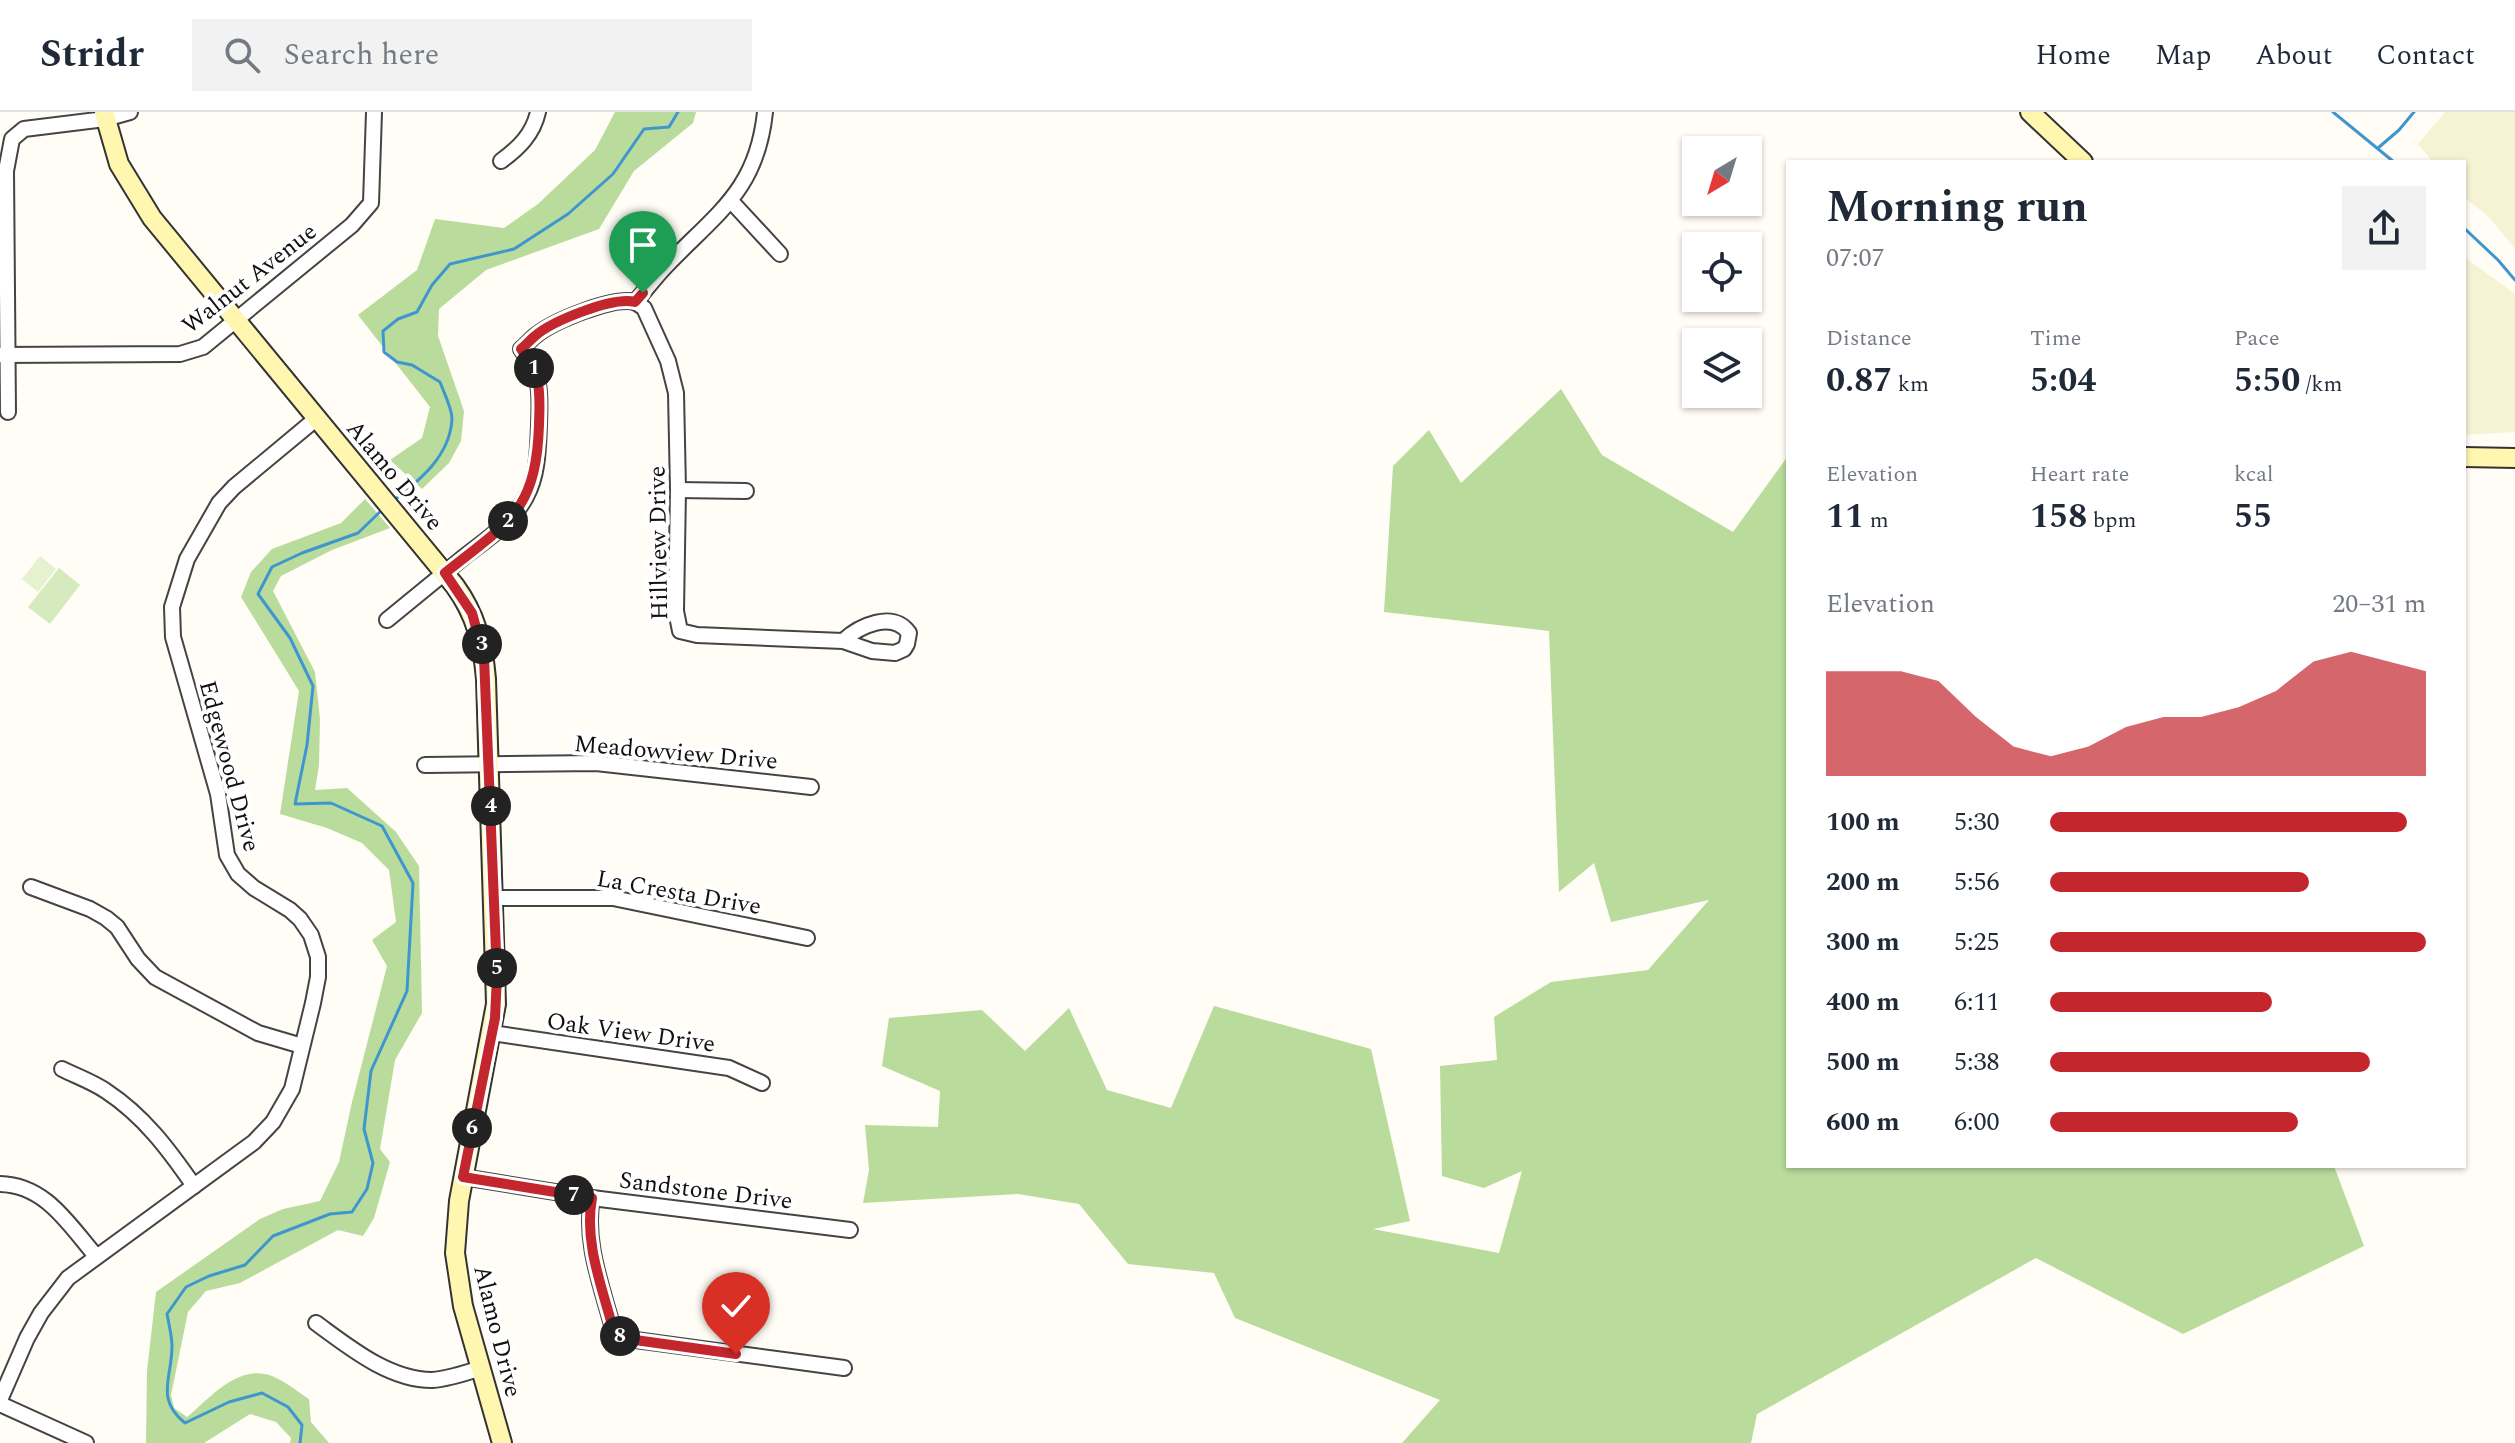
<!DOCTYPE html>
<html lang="en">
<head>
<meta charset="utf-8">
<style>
  :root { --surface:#fff; --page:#f2f2f3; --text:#1f2937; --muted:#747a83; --line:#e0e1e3; --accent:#c4262e }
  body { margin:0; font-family:Spectral,serif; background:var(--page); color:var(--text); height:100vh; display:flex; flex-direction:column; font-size:30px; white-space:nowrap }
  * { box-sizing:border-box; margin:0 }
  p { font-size:26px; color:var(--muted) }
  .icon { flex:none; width:44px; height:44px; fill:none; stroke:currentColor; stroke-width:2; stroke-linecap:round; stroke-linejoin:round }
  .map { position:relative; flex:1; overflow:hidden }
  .drawer { position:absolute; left:1786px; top:48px; width:680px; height:1008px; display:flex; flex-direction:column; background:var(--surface); border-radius:0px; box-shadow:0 2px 6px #0004 }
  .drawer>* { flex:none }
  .needle { width:52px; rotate:218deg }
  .tools { position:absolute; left:1682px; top:24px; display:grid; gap:16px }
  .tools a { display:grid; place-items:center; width:80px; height:80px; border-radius:0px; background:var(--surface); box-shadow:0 2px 6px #0004; font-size:40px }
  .pin { position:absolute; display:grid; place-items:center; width:68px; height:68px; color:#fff; margin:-82px -34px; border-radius:50% 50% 50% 0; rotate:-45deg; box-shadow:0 0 8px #0007 }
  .pin .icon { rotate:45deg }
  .km { position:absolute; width:40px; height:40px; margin:-20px; border-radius:50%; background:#222; color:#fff; font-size:22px; line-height:40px; text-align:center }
  .round { display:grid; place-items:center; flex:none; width:84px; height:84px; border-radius:0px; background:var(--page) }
  .summary { display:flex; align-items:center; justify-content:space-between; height:136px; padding:0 40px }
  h1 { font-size:44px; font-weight:700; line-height:60px }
  .figures { display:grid; grid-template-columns:repeat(3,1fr); gap:12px; height:136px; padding:8px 40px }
  .figures div { display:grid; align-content:center }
  .figures b { font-size:34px; font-weight:700 }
  .figures small { font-size:22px; font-weight:400 }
  .figures p { font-size:22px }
  .chart { height:224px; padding:16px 40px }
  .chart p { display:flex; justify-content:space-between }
  .chart svg { width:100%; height:144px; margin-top:8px; fill:var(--accent); opacity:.7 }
  ul { padding:0 40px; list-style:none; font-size:26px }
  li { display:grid; grid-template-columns:128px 96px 1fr; align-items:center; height:60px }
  li i { height:20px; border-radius:10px; background:var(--accent) }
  header { display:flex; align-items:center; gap:48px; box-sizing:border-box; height:112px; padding:0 40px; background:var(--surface); border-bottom:2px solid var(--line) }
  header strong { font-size:38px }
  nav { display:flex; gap:44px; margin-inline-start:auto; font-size:28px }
  .search { width:560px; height:72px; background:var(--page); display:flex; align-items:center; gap:20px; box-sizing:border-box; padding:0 28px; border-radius:0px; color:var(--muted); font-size:30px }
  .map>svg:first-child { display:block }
  .farmland { fill:#f6f3d4 }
  .green { fill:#d5ebbd }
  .forest { fill:#b9dc9c }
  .pitch { fill:#e6f2cf }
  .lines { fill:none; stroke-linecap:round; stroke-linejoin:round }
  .stream { stroke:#3f96cf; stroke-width:3 }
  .street-casing { stroke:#444; stroke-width:18 }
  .secondary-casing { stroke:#333; stroke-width:22 }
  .street { stroke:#fff; stroke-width:14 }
  .secondary { stroke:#fff6b0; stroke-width:18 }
  .route-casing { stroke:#fff; stroke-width:16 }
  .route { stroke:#c4262e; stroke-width:10 }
  .labels { text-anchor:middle; stroke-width:8; stroke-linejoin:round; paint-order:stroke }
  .street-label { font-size:24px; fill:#111; stroke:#fff }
</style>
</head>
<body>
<header>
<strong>Stridr</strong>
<div class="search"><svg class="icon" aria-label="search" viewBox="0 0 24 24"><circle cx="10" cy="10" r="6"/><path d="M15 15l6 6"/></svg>Search here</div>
<nav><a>Home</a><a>Map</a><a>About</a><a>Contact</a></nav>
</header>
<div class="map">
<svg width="2515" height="1331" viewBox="0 0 2515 1331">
  <rect width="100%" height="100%" fill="#fffdf5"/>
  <!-- farmland -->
  <g class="farmland">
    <path d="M 2445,0 L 2515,0 L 2515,137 L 2490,106 L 2464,85 L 2464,50 L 2433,50 L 2418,32 Z"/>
    <path d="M 2464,145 L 2515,182 L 2515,320 L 2464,323 Z"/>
  </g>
  <!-- green -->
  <path class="green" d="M 59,456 L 80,473 L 50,512 L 28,495 Z"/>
  <!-- forest -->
  <g class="forest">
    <path d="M 615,0 L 696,0 L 693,11 L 634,59 L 599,117 L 486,158 L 439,197 L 438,224 L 464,299 L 461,329 L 449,351 L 422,377 L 390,348 L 422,326 L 430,295 L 358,203 L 417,158 L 435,107 L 504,116 L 538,92 L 595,38 Z"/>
    <path d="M 1561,277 L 1602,343 L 1733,420 L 1788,344 L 1788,1054 L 2334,1054 L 2364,1134 L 2183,1222 L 2036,1146 L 1757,1302 L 1751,1331 L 1402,1331 L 1440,1288 L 1235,1206 L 1214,1161 L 1128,1152 L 1079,1092 L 1018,1082 L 863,1091 L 869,1058 L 865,1013 L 938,1015 L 940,979 L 882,954 L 889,906 L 982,898 L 1025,939 L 1069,896 L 1107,978 L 1171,996 L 1214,894 L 1371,937 L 1410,1109 L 1373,1117 L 1499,1141 L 1522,1059 L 1484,1076 L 1442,1064 L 1440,954 L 1497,948 L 1494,905 L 1551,870 L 1648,858 L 1709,788 L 1611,810 L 1594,751 L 1559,780 L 1549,519 L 1384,500 L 1393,354 L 1429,318 L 1461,371 Z"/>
    <path d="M 365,387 L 390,416 L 332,438 L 281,464 L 273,479 L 315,560 L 320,607 L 319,653 L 315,678 L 347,676 L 396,720 L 419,754 L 422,901 L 395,948 L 380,1037 L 390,1050 L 374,1106 L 363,1124 L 338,1118 L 240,1171 L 206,1179 L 188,1200 L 171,1283 L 174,1296 L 187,1305 C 210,1286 238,1251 272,1264 C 285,1269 298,1280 309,1287 L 311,1310 L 329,1331 L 290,1331 L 291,1326 L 276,1310 L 250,1302 L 204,1331 L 146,1331 L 147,1259 L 156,1180 L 260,1107 L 283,1097 L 320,1089 L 339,1050 L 352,990 L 387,854 L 372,828 L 396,810 L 389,758 L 362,731 L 327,716 L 280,702 L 299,579 L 241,485 L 251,460 L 272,437 L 341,411 Z"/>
  </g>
  <!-- pitch -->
  <path class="pitch" d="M 40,444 L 56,457 L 38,480 L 22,467 Z"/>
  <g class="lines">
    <!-- stream -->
    <g class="stream">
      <path d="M 2333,0 L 2394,50"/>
      <path d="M 2378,36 L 2399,18 L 2414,0"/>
      <path d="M 2464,116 L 2498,148 L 2515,168"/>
      <path d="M 393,389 C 420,368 450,344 452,307 C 452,296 444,281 440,270 L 412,253 L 397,250 L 384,240 L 383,219 L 398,207 L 417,200 L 432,173 L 450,152 L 514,137 L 568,102 L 613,62 L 644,17 L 669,15 L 678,0"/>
      <path d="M 300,1331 L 302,1313 L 288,1295 L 262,1281 L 229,1290 L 185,1311 C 155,1287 172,1266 172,1234 C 172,1224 169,1213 167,1202 L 186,1175 L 209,1164 L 245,1153 L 273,1124 L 330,1102 L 352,1100 L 367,1077 L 373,1051 L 364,1017 L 371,959 L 407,879 L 413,771 L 382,714 L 331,691 L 295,692 L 307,633 L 313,574 L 290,526 L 258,482 L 272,455 L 302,441 L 358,421 L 384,396"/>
    </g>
    <!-- street casing -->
    <g class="street-casing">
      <g id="street">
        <path d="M 501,49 C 519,36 533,22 538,0"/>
        <path d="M 731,89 L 780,142"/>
        <path d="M 635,190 L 644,196 L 668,249 L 676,281 L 678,378 L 676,499 L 680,519 L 697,523 L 843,529 L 872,539 L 895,541 L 904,537 L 907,532 L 909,521 C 893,498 859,514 843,529"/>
        <path d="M 635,190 C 646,178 656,164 668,152 C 717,101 757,78 765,0"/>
        <path d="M 0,243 L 180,242 L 203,235 L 352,113 L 371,91 L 374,0"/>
        <path d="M 8,300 L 6,59 L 12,27 L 24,17 L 105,7 L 130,0"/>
        <path d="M 678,378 L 746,379"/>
        <path d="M 387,508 C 413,487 438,466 464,445 C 487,427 511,412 526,385 C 538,363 538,337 539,313 C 540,278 542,267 521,237 C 526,233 530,228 535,224 C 553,209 614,184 635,190"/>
        <path d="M 425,653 L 596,651 L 811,675"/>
        <path d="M 31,775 L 90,797 L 106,806 L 117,815 L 138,847 L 155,865 L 258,921 L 302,934"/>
        <path d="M 494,786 L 613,786 L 807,826"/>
        <path d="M 492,921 L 729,956 L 762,971"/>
        <path d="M 62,957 C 76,964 93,970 106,979 C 144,1004 169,1038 194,1074"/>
        <path d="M 463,1065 L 592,1086 L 850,1118"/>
        <path d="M 0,1072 C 46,1073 69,1113 96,1144"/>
        <path d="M 592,1086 C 584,1129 601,1172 612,1213 L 617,1223 L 628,1227 L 844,1256"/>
        <path d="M 316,1211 C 349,1235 389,1268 432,1268 C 448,1267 466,1261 481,1256"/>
        <path d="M 0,1288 L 27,1226 L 41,1201 L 68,1166 L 254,1030 L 273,1010 L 292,977 L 313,891 L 318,865 L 318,845 L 311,823 L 300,807 L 290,798 L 254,776 L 238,762 L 227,743 L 218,682 L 173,525 L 172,495 L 187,447 L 219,391 L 234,375 L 317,306"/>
        <path d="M 0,1292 L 86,1331"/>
      </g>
    </g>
    <!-- secondary casing -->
    <g class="secondary-casing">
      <g id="secondary">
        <path d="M 104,0 L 119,52 L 152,106 L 455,474 C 476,503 483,532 486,567 L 496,892 L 459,1089 L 455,1141 L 463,1194 L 502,1331"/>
        <path d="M 2030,0 L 2083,50"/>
        <path d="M 2464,345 L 2515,346"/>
      </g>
    </g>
    <!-- street -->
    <use href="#street" class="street"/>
    <!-- secondary -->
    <use href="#secondary" class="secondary"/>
  </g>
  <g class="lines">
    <!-- route casing -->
    <g class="route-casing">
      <path id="route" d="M 643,181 L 635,190 C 614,184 552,209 535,224 C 530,228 526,233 521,237 C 542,267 540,278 539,313 C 536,401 508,410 445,461 L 472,501 L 484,545 L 497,864 L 495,906 L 463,1065 L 592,1086 C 584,1129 601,1172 612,1213 L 617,1223 L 628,1227 L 736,1242"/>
    </g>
    <!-- route -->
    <use href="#route" class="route"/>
  </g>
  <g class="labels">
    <!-- street labels -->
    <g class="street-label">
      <text transform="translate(249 166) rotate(-38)" y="8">Walnut Avenue</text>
      <text transform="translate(395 363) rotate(50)" y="8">Alamo Drive</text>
      <text transform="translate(658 431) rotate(-91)" y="8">Hillview Drive</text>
      <text transform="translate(676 640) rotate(5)" y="8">Meadowview Drive</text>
      <text transform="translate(230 654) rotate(75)" y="8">Edgewood Drive</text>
      <text transform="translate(679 780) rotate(10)" y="8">La Cresta Drive</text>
      <text transform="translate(631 920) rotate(8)" y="8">Oak View Drive</text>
      <text transform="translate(706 1078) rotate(7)" y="8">Sandstone Drive</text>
      <text transform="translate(498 1219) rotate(76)" y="8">Alamo Drive</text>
    </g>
  </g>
</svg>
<div class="tools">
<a><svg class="needle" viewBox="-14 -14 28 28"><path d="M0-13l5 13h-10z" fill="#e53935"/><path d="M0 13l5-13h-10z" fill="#747a83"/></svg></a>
<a><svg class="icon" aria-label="locate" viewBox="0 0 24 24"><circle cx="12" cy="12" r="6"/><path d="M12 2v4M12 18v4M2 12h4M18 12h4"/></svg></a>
<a><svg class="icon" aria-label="layers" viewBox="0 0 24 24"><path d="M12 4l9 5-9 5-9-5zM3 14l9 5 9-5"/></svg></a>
</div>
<div class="pin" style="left:643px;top:181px;background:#1e9e55"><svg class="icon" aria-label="arrive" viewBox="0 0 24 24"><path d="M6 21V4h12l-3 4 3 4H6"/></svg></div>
<div class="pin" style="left:736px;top:1242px;background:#d93025"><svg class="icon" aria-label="check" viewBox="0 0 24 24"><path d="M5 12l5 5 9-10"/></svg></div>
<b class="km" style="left:534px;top:256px">1</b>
<b class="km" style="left:508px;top:409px">2</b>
<b class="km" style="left:482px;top:532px">3</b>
<b class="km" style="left:491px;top:694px">4</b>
<b class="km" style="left:497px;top:856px">5</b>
<b class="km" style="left:472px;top:1016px">6</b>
<b class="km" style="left:574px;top:1083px">7</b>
<b class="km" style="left:620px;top:1224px">8</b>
<section class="drawer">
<div class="summary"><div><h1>Morning run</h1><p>07:07</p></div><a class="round"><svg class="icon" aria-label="share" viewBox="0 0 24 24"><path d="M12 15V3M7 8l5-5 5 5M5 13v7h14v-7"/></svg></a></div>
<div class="figures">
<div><p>Distance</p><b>0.87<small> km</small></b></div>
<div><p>Time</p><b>5:04</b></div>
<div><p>Pace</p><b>5:50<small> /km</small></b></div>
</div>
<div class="figures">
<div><p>Elevation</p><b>11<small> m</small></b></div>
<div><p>Heart rate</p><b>158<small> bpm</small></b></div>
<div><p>kcal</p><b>55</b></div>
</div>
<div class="chart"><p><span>Elevation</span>20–31 m</p>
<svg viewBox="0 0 160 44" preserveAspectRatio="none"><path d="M0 44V12L10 12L20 12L30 15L40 26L50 35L60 38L70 35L80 29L90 26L100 26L110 23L120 18L130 9L140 6L150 9L160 12V44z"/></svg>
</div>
<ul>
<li><b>100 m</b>5:30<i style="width:95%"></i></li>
<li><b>200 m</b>5:56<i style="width:69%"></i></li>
<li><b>300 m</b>5:25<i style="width:100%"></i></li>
<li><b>400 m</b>6:11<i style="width:59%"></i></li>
<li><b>500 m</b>5:38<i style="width:85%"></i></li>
<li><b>600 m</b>6:00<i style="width:66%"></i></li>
</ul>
</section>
</div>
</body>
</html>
